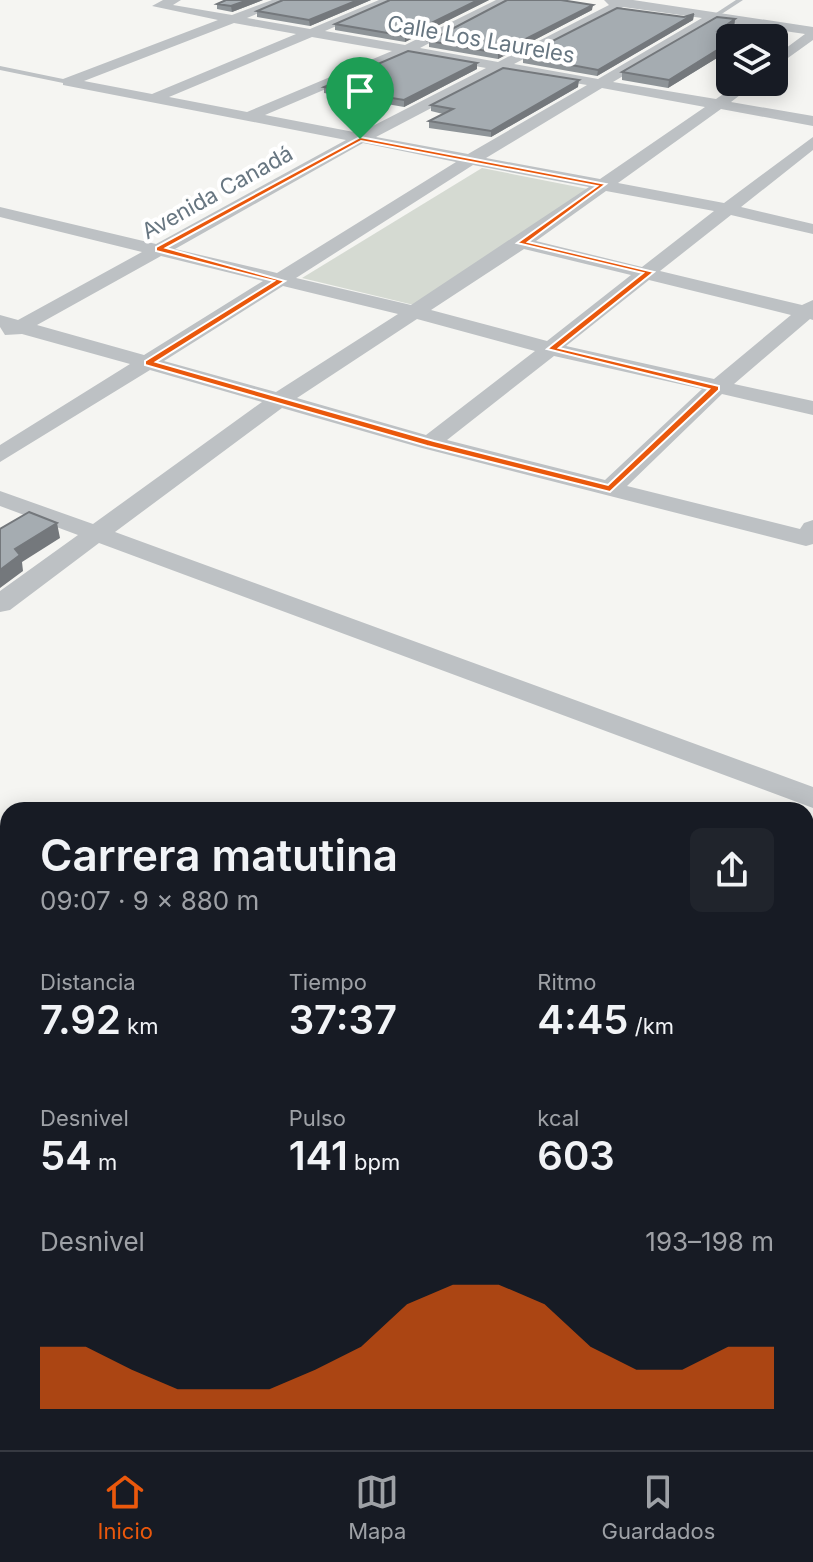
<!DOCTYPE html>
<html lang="es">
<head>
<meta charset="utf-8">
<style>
  :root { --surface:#171b24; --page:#20242c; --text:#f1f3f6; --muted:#9ea1a6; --line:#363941; --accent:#ea580c }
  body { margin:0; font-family:Inter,sans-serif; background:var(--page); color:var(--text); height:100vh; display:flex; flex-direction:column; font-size:30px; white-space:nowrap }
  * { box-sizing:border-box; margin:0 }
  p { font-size:26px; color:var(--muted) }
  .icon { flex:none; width:44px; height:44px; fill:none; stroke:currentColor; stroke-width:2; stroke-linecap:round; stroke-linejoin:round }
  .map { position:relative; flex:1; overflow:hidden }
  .details { position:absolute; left:0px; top:802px; width:814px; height:648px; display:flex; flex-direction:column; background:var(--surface); border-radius:24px 24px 0 0; box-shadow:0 4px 20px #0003 }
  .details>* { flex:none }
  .fabs { position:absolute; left:716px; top:24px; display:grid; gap:16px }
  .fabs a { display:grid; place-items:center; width:72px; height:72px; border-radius:12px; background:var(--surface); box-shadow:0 4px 20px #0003; font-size:40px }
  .pin { position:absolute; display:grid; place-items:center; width:68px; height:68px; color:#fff; margin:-82px -34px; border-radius:50% 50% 50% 0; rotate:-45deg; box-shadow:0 0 8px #0007 }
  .pin .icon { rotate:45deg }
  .round { display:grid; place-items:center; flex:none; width:84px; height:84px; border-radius:12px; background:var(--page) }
  .overview { display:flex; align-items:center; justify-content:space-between; height:136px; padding:0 40px }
  h1 { font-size:44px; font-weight:600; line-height:60px }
  .metrics { display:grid; grid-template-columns:repeat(3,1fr); gap:12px; height:136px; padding:8px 40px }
  .metrics div { display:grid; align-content:center }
  .metrics b { font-size:40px; font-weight:600 }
  .metrics small { font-size:22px; font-weight:400 }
  .metrics p { font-size:22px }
  .chart { height:224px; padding:16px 40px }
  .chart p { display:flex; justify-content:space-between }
  .chart svg { width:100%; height:144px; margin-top:8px; fill:var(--accent); opacity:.7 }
  .dock { display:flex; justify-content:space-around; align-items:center; height:112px; border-top:2px solid var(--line); background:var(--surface); font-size:22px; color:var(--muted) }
  .dock a { display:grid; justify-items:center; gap:4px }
  .dock .selected { color:var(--accent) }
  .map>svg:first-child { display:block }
  .green { fill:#d5dad2 }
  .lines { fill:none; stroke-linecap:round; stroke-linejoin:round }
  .primary-casing { stroke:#b0b5b8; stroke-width:2 }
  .service { fill:#bdc1c4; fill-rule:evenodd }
  .minor { fill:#bdc1c4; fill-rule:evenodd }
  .primary { fill:#fff; fill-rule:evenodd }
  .wall { fill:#8e9498 }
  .shaded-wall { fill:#74787c }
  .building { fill:#a5acb1; stroke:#74787c; stroke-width:2 }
  .route { fill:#ea580c; stroke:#fff; stroke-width:2; fill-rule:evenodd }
  .labels { text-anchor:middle; stroke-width:8; stroke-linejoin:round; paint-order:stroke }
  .far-street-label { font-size:22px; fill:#677681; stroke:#fff }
</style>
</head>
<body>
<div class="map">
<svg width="813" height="1450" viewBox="0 0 813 1450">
  <rect width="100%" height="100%" fill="#f5f5f2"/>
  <!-- green -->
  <path class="green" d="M 482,168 L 588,189 L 418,306 L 302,278 Z"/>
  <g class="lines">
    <!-- primary casing -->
    <g class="primary-casing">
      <g id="primary">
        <path d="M 813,1157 L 813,1223 L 806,1225 L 806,1160 Z"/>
        <path d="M 663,1442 L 734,1442 L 731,1450 L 660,1450 Z"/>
      </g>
    </g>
    <!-- service -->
    <g class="service">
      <path d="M 736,0 L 743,0 L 717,17 L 713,17 L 713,15 Z"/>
      <path d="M 0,66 L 68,80 L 71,82 L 68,84 L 0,70 Z"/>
    </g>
    <!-- minor -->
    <g class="minor">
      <path d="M 163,0 L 181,0 L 173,5 L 232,15 L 272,0 L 289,0 L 247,18 L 310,29 L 379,0 L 396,0 L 325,31 L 405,45 L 496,0 L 511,0 L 420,48 L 498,62 L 609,5 L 604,0 L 633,0 L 813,27 L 813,40 L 774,68 L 774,57 L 805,34 L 716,21 L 613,82 L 716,99 L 741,82 L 757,82 L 731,102 L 813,116 L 813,126 L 721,109 L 618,183 L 724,203 L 813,137 L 813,150 L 741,207 L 813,224 L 813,234 L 731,215 L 660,271 L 802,305 L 813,300 L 813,320 L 810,319 L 734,384 L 813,401 L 813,415 L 722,394 L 627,486 L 800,529 L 804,523 L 813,520 L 813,544 L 806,546 L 422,448 L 282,408 L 115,532 L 813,787 L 813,808 L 99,543 L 10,610 L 0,612 L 0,591 L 78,535 L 0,506 L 0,491 L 93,524 L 262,402 L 150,370 L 0,462 L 0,445 L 130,364 L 22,334 L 5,335 L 0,327 L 0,315 L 18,320 L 142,252 L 0,217 L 0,207 L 156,244 L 346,140 L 63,85 L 63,79 L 218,20 L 152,6 ZM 623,7 L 702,18 L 598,79 L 514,64 ZM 234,23 L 296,34 L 152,94 L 84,81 ZM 312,37 L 392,51 L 247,112 L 169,97 ZM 408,54 L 486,68 L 359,133 L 265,115 ZM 502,71 L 587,85 L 468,154 L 376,137 ZM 602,88 L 705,107 L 600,179 L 486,158 ZM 363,143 L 456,162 L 277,273 L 175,249 ZM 473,165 L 589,187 L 411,305 L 296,278 ZM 606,191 L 714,211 L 642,267 L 536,241 ZM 524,249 L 631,275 L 547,341 L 431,310 ZM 161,256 L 263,281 L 144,355 L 37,325 ZM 649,280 L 791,315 L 714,379 L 566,346 ZM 283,286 L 398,314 L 276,392 L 164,361 ZM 417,319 L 535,351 L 426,435 L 297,398 ZM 554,356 L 702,389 L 605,480 L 447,440 Z"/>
      <path d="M 8,1126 L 8,1166 L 0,1169 L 0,1129 Z"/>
      <path d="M 148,1442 L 199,1442 L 195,1450 L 145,1450 Z"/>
      <path d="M 411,1442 L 464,1442 L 467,1450 L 415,1450 Z"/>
    </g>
    <!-- primary -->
    <use href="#primary" class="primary"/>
  </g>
  <!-- wall -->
  <g class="wall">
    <path d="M 263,0 L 232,12 L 217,9 L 217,4 Z"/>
    <path d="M 283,0 L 371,0 L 310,26 L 257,17 L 257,11 Z"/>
    <path d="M 390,0 L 489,0 L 405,42 L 335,30 L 335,24 Z"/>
    <path d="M 592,10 L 498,59 L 429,47 L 429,41 Z"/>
    <path d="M 694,14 L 693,20 L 597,76 L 523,63 L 523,56 Z"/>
    <path d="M 735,19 L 734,27 L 726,33 L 742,35 L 741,38 L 730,38 L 730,50 L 668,88 L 622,80 L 622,72 Z"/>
    <path d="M 477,69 L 404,107 L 324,93 L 324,87 Z"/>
    <path d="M 578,87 L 491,137 L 429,128 L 429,121 L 443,114 L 431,111 L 431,105 Z"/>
    <path d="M 8,1021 L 8,1073 L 0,1069 L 0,1029 Z"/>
    <path d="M 8,1151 L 8,1224 L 0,1219 L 0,1159 Z"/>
  </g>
  <!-- shaded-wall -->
  <g class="shaded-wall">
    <path d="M 248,0 L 263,0 L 232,12 L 231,6 Z"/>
    <path d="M 358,0 L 371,0 L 310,26 L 309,20 Z"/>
    <path d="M 478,0 L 489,0 L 405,42 L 405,36 Z"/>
    <path d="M 593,5 L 592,10 L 498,59 L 498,53 Z"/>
    <path d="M 694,14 L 693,20 L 597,76 L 598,70 Z"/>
    <path d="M 735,19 L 734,27 L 718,39 L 718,31 Z"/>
    <path d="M 730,42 L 730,50 L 668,88 L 669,80 Z"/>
    <path d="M 477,63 L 477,69 L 404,107 L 404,100 Z"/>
    <path d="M 579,80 L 578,87 L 491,137 L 491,131 Z"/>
    <path d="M 57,523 L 60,538 L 22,562 L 23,571 L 0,588 L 0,570 L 15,549 Z"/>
    <path d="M 5,937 L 8,949 L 8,960 L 0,967 L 0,942 Z"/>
  </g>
  <!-- building -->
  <g class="building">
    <path d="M 226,0 L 248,0 L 231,6 L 217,4 Z"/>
    <path d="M 283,0 L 358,0 L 309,20 L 257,11 Z"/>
    <path d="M 390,0 L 478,0 L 405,36 L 335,24 Z"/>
    <path d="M 507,0 L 561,0 L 593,5 L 498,53 L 429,41 Z"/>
    <path d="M 617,8 L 684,17 L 694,14 L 598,70 L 523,56 Z"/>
    <path d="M 717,17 L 735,19 L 718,31 L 742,35 L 737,38 L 730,38 L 730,42 L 669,80 L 622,72 Z"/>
    <path d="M 408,51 L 477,63 L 404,100 L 324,87 Z"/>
    <path d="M 503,68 L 579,80 L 491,131 L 429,121 L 453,109 L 431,105 Z"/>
    <path d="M 29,512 L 57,523 L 15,549 L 20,555 L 0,570 L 0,529 Z"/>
    <path d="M 8,1021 L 8,1054 L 0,1050 L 0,1029 Z"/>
    <path d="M 8,1151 L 8,1206 L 0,1201 L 0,1159 Z"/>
  </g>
  <!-- route -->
  <path class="route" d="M 360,137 L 606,184 L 528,242 L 654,272 L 559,348 L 719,386 L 719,390 L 610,492 L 427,446 L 145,365 L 145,361 L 274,281 L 156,251 L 156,247 ZM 361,141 L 597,186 L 517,243 L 643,273 L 547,349 L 709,389 L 608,485 L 434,441 L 156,362 L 285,281 L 166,248 Z"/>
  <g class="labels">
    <!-- far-street labels -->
    <g class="far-street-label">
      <text transform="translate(481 39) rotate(10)" y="8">Calle Los Laureles</text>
      <text transform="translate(217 192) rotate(-29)" y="8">Avenida Canadá</text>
    </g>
  </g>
</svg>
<div class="fabs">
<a><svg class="icon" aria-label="layers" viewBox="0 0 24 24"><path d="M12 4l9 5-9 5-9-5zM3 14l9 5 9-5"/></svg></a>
</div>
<div class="pin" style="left:360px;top:139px;background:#1e9e55"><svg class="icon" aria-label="arrive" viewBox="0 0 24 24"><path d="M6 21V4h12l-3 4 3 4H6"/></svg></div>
<section class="details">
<div class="overview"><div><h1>Carrera matutina</h1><p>09:07 · 9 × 880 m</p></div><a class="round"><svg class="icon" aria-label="share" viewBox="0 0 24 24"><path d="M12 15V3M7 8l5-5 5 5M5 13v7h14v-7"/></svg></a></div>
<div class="metrics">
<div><p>Distancia</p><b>7.92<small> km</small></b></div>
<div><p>Tiempo</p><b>37:37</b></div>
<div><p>Ritmo</p><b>4:45<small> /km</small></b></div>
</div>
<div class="metrics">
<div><p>Desnivel</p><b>54<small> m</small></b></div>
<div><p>Pulso</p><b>141<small> bpm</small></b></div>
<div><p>kcal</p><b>603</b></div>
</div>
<div class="chart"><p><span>Desnivel</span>193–198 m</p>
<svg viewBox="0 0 160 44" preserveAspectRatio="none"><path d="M0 44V25L10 25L20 32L30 38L40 38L50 38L60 32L70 25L80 12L90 6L100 6L110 12L120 25L130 32L140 32L150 25L160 25V44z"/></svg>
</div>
</section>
</div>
<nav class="dock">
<a class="selected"><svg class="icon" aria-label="home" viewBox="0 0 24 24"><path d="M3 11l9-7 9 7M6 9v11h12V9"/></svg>Inicio</a>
<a><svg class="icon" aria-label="map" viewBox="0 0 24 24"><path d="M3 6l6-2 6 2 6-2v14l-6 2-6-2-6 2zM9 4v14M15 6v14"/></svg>Mapa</a>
<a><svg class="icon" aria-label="saved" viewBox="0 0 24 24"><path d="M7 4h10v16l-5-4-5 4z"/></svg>Guardados</a>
</nav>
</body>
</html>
